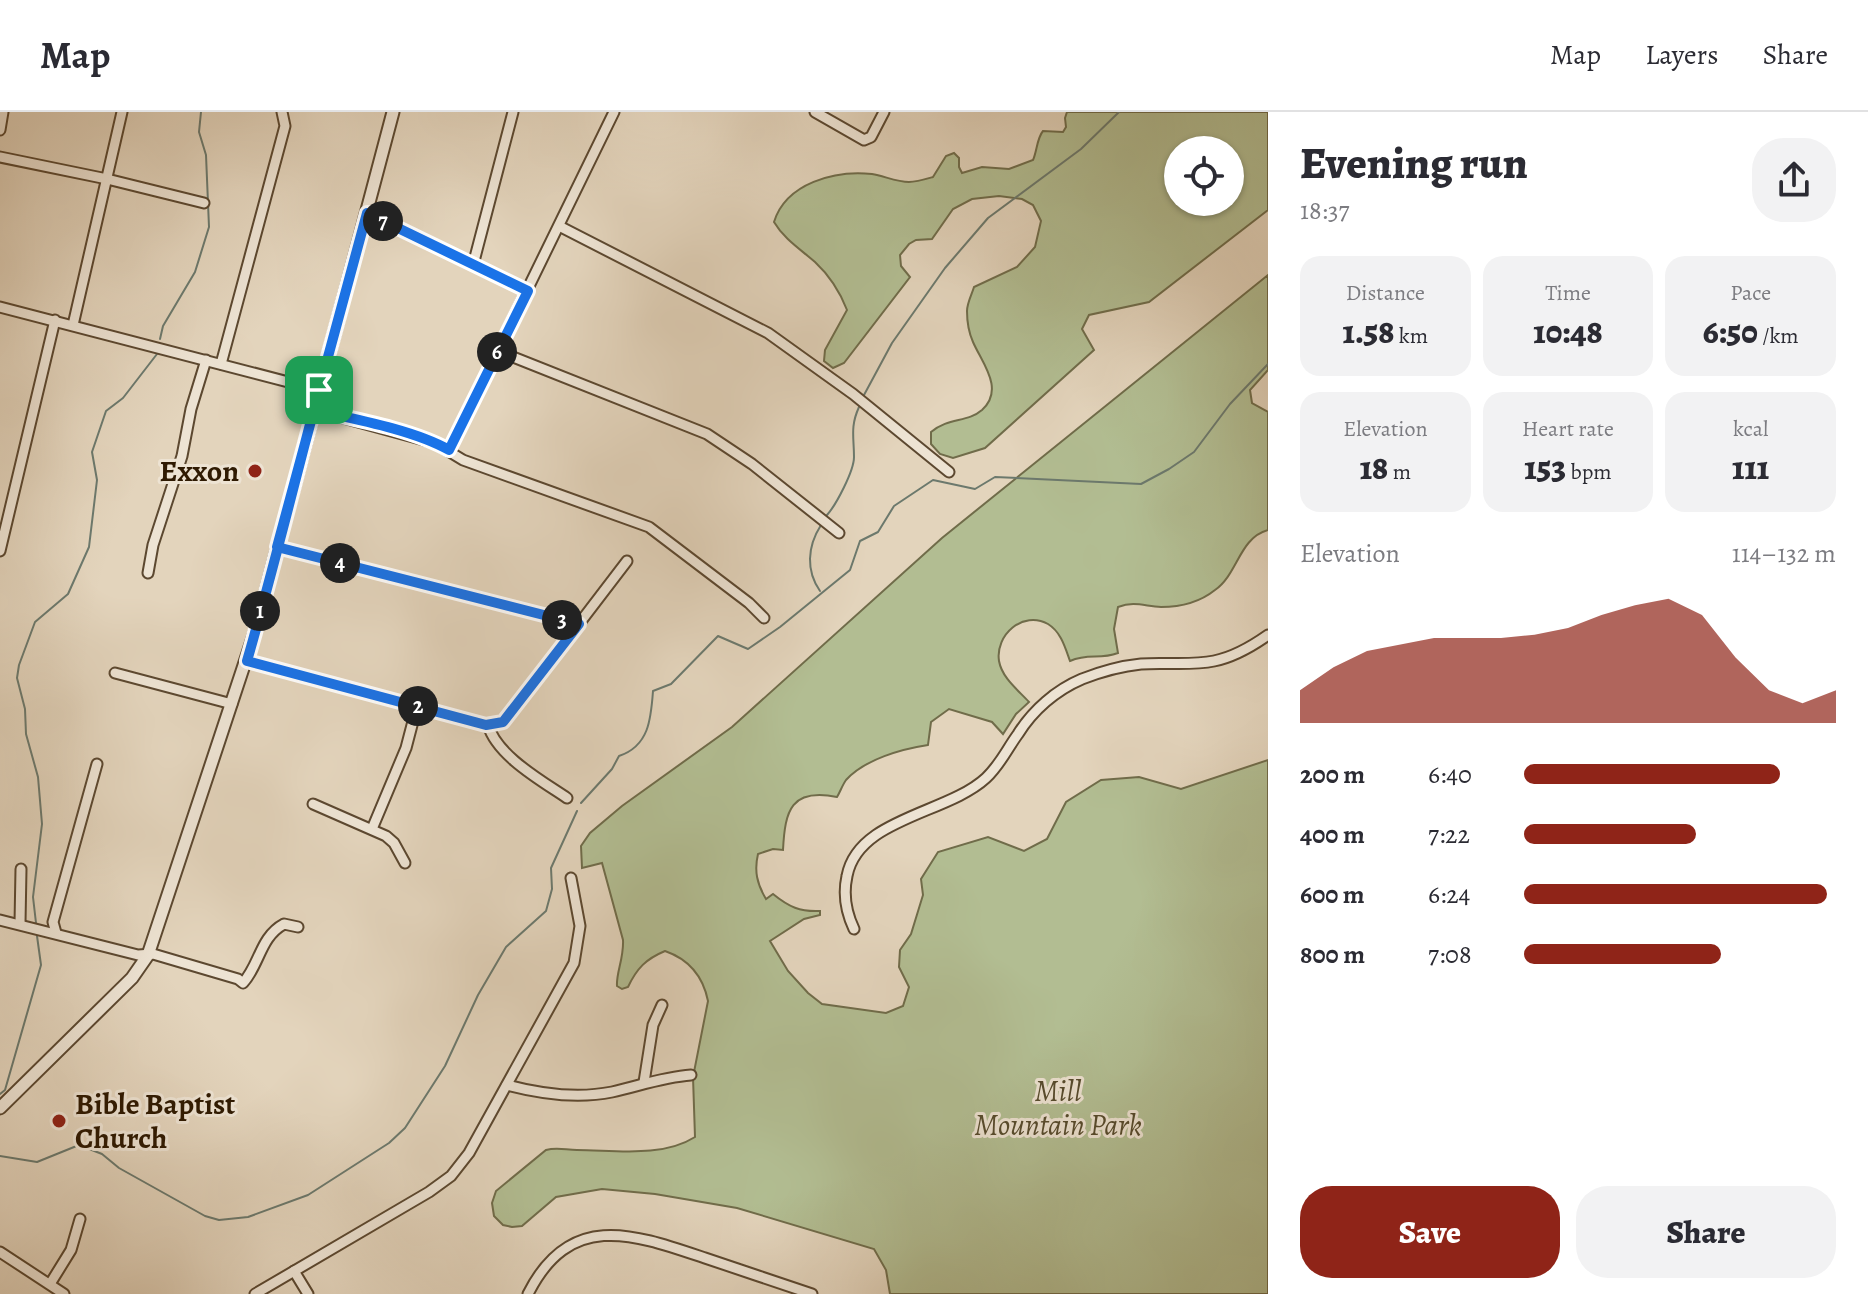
<!DOCTYPE html>
<html lang="en">
<head>
<meta charset="utf-8">
<style>
  :root { --surface:#fff; --page:#f2f2f3; --text:#2b2b33; --muted:#7c7c81; --line:#e1e1e2; --accent:#8f2418 }
  body { margin:0; font-family:Alegreya,serif; background:var(--page); color:var(--text); height:100vh; display:flex; flex-direction:column; font-size:30px; white-space:nowrap }
  * { box-sizing:border-box; margin:0 }
  p { font-size:26px; color:var(--muted) }
  .icon { flex:none; width:44px; height:44px; fill:none; stroke:currentColor; stroke-width:2; stroke-linecap:round; stroke-linejoin:round }
  .map { position:relative; flex:1; overflow:hidden }
  .sheet { display:flex; flex-direction:column; background:var(--surface); width:600px }
  .sheet>* { flex:none }
  .fabs { position:absolute; left:1164px; top:24px; display:grid; gap:16px }
  .fabs a { display:grid; place-items:center; width:80px; height:80px; border-radius:50%; background:var(--surface); box-shadow:0 2px 6px #0004; font-size:40px }
  .pin { position:absolute; display:grid; place-items:center; width:68px; height:68px; color:#fff; margin:-34px; border-radius:16px; box-shadow:0 4px 12px #0006 }
  .km { position:absolute; width:40px; height:40px; margin:-20px; border-radius:50%; background:#222; color:#fff; font-size:22px; line-height:40px; text-align:center }
  .round { display:grid; place-items:center; flex:none; width:84px; height:84px; border-radius:32px; background:var(--page) }
  .head { display:flex; align-items:center; justify-content:space-between; height:136px; padding:0 32px }
  h1 { font-size:44px; font-weight:800; line-height:60px }
  .metrics { display:grid; grid-template-columns:repeat(3,1fr); gap:12px; height:136px; padding:8px 32px }
  .metrics div { display:grid; align-content:center; border-radius:20px; background:var(--page); text-align:center }
  .metrics b { font-size:34px; font-weight:800 }
  .metrics small { font-size:22px; font-weight:400 }
  .metrics p { font-size:22px }
  .chart { height:224px; padding:16px 32px }
  .chart p { display:flex; justify-content:space-between }
  .chart svg { width:100%; height:144px; margin-top:8px; fill:var(--accent); opacity:.7 }
  .action { display:flex; gap:16px; margin-top:auto; padding:16px 32px }
  .action a { flex:1; height:92px; border-radius:32px; background:var(--accent); color:#fff; font-size:32px; font-weight:800; line-height:92px; text-align:center }
  .action a+a { background:var(--page); color:var(--text) }
  ul { padding:0 32px; list-style:none; font-size:26px }
  li { display:grid; grid-template-columns:128px 96px 1fr; align-items:center; height:60px }
  li i { height:20px; border-radius:10px; background:var(--accent) }
  header { display:flex; align-items:center; gap:48px; box-sizing:border-box; height:112px; padding:0 40px; background:var(--surface); border-bottom:2px solid var(--line) }
  header strong { font-size:38px }
  nav { display:flex; gap:44px; margin-inline-start:auto; font-size:28px }
  main { display:flex; flex:1; min-height:0 }
  .map>svg:first-child { display:block }
  .green { fill:#b2bd92; stroke:#706c4a; stroke-width:2; fill-rule:evenodd }
  .lines { fill:none; stroke-linecap:round; stroke-linejoin:round }
  .stream { stroke:#6c796d; stroke-width:2 }
  .minor-casing { stroke:#5c4830; stroke-width:13 }
  .tertiary-casing { stroke:#5c4830; stroke-width:15 }
  .minor { stroke:#ede3d3; stroke-width:9 }
  .tertiary { stroke:#ede3d3; stroke-width:11 }
  .route-casing { stroke:#fff; stroke-width:16 }
  .route { stroke:#1a73e8; stroke-width:10 }
  .poi-dot { fill:#8f2418; stroke:#ede3d3; stroke-width:3 }
  .labels { text-anchor:middle; stroke-width:6; stroke-linejoin:round; paint-order:stroke }
  .poi-label { font-size:30px; font-weight:bold; fill:#2f1a02; stroke:#ede3d3; text-anchor:end }
  .park-label { font-size:30px; font-style:italic; fill:#564b2d; stroke:#ede3d3 }
</style>
</head>
<body>
<header>
<strong>Map</strong>
<nav><a>Map</a><a>Layers</a><a>Share</a></nav>
</header>
<main>
<div class="map">
<svg width="1268" height="1182" viewBox="0 0 1268 1182">
  <rect width="100%" height="100%" fill="#e3d4bc"/>
  <filter id="stains"><feTurbulence type="fractalNoise" baseFrequency=".0025" numOctaves="4"/><feColorMatrix values="0 0 0 0 .2 0 0 0 0 .09 0 0 0 0 .02 0 0 0 .5 -.17"/></filter>
  <radialGradient id="worn" r=".72"><stop offset=".6" stop-color="#630" stop-opacity="0"/><stop offset="1" stop-color="#630" stop-opacity=".3"/></radialGradient>
  <!-- green -->
  <g class="green">
    <path d="M 1067,0 L 1268,0 L 1268,98 L 1149,190 L 1089,203 L 1082,217 L 1094,238 L 985,336 L 953,346 L 940,342 L 931,332 L 931,320 C 949,305 967,311 982,298 C 1005,277 982,251 973,230 C 969,221 967,208 967,199 C 967,191 972,182 974,175 L 1017,155 L 1035,135 L 1041,109 L 1033,93 L 1022,87 L 999,84 L 972,87 L 953,97 L 932,127 L 916,128 L 909,132 L 900,143 L 901,154 L 910,165 L 844,251 L 833,256 L 824,249 L 825,238 L 847,198 C 840,180 829,163 815,150 C 800,137 784,127 774,110 C 786,71 835,58 872,62 C 884,64 897,70 909,70 C 916,70 926,67 933,65 L 946,44 L 954,41 L 959,46 L 959,55 L 962,61 L 982,55 L 1009,57 L 1033,48 C 1037,39 1037,26 1043,19 L 1063,20 L 1066,15 L 1065,6 ZM 1178,38 L 1230,38 L 1230,90 L 1178,90 Z"/>
    <path d="M 1268,163 L 1268,258 L 1250,278 L 1252,291 L 1268,300 L 1268,418 C 1239,426 1238,462 1215,478 C 1200,490 1180,495 1161,495 C 1144,494 1134,489 1118,495 L 1114,517 L 1118,541 C 1099,548 1089,541 1070,549 C 1065,535 1061,520 1048,512 C 1023,498 995,523 999,549 C 1002,566 1018,578 1029,590 L 1016,602 L 1003,622 L 992,610 L 949,597 L 931,610 L 928,633 C 902,637 865,647 846,668 C 843,672 840,680 837,685 C 791,676 785,698 783,738 L 773,737 L 758,742 C 754,759 757,772 766,787 L 773,782 C 789,795 800,800 820,799 L 820,803 L 804,807 L 770,829 L 788,859 L 808,881 L 822,892 L 886,901 L 903,894 L 909,875 L 899,855 L 900,838 L 911,822 L 923,783 L 921,767 L 938,740 L 988,725 L 1024,739 L 1047,727 L 1066,690 L 1101,668 L 1139,665 L 1181,677 L 1268,648 L 1268,1182 L 890,1182 L 886,1158 L 874,1137 L 737,1096 L 655,1082 L 602,1077 L 556,1085 L 522,1114 L 512,1115 L 503,1113 L 494,1104 L 492,1091 L 496,1079 L 546,1038 C 557,1035 566,1038 577,1038 C 614,1038 662,1046 695,1025 L 693,965 L 708,889 C 703,864 688,847 665,839 C 646,847 637,856 628,875 L 622,877 L 617,874 C 616,861 624,846 623,828 L 602,751 L 582,756 L 581,734 L 590,721 L 622,694 L 732,615 L 942,426 Z"/>
  </g>
  <g class="lines">
    <!-- stream -->
    <g class="stream">
      <path d="M 160,227 L 163,214 L 195,160 L 209,115 L 206,43 L 199,20 L 201,0"/>
      <path d="M 864,283 L 892,231 L 945,156 L 988,106 L 1081,37 L 1119,0"/>
      <path d="M 827,403 C 836,393 854,359 854,345 C 854,325 850,315 859,295"/>
      <path d="M 820,479 C 806,459 807,435 821,413"/>
      <path d="M 581,691 L 612,657 L 619,644 C 649,634 651,607 653,579 L 671,572 L 718,524 L 748,537 L 780,515 L 850,458 L 860,429 L 878,420 L 894,394 L 933,368 L 975,377 L 995,365 L 1141,372 L 1169,357 L 1194,340 L 1230,292 L 1268,252"/>
      <path d="M 36,811 L 33,785 L 42,712 L 38,665 L 26,622 L 25,597 L 17,566 L 19,553 L 35,510 L 68,482 L 89,435 L 97,368 L 92,340 L 106,299 L 123,286 L 157,242"/>
      <path d="M 0,982 L 5,978 L 41,853 L 37,824"/>
      <path d="M 0,1044 L 37,1050 L 79,1033 L 102,1042 L 119,1056 L 205,1104 L 219,1108 L 248,1105 L 308,1083 L 389,1031 L 405,1016 L 445,954 L 478,883 L 506,835 L 546,799 L 552,777 L 551,756 L 577,699"/>
    </g>
    <!-- minor casing -->
    <g class="minor-casing">
      <g id="minor">
        <path d="M 815,0 L 864,28 L 871,25 L 884,0"/>
        <path d="M 0,18 L 3,0"/>
        <path d="M 0,45 L 107,67 L 204,91"/>
        <path d="M 367,101 L 528,179"/>
        <path d="M 559,114 L 768,221 L 853,282 L 949,360"/>
        <path d="M 473,153 L 513,0"/>
        <path d="M 0,195 L 319,278"/>
        <path d="M 73,213 L 122,0"/>
        <path d="M 498,239 L 707,322 L 752,352 L 839,421"/>
        <path d="M 221,252 L 285,14 L 282,0"/>
        <path d="M 314,298 L 435,331 L 463,348 L 649,415 L 749,491 L 764,506"/>
        <path d="M 449,338 L 614,0"/>
        <path d="M 277,435 L 579,512"/>
        <path d="M 0,439 L 55,208"/>
        <path d="M 148,461 L 153,433 L 182,344 L 191,297 L 206,248"/>
        <path d="M 247,549 L 486,613 L 496,612 L 507,606 L 627,449"/>
        <path d="M 115,561 L 232,592"/>
        <path d="M 488,613 C 497,644 542,669 567,686"/>
        <path d="M 313,692 L 386,724 L 394,731 L 405,751"/>
        <path d="M 372,717 L 406,636 L 417,594"/>
        <path d="M 0,808 L 138,843 L 153,842 L 238,867 L 243,871 C 260,852 260,825 284,812 L 298,815"/>
        <path d="M 20,811 L 21,757"/>
        <path d="M 854,817 C 846,800 843,782 847,764 C 858,706 947,702 986,666 C 1000,653 1007,637 1018,622 C 1033,598 1056,578 1082,567 C 1100,560 1121,554 1141,552 C 1165,550 1190,554 1214,549 C 1234,545 1251,535 1268,523"/>
        <path d="M 56,821 L 53,810 L 97,652"/>
        <path d="M 644,970 L 653,913 L 662,893"/>
        <path d="M 507,973 C 541,982 577,987 612,980 C 639,974 663,965 691,963"/>
        <path d="M 0,1140 L 64,1182"/>
        <path d="M 294,1159 L 308,1182"/>
        <path d="M 50,1172 L 71,1138 L 80,1107"/>
        <path d="M 255,1182 L 429,1080 L 451,1064 L 469,1041 L 574,851 L 580,814 L 571,766"/>
        <path d="M 528,1182 C 570,1098 634,1122 705,1146 C 741,1158 776,1170 812,1182"/>
      </g>
    </g>
    <!-- tertiary casing -->
    <g class="tertiary-casing">
      <path id="tertiary" d="M 0,996 L 132,866 L 148,843 L 256,517 L 393,0"/>
    </g>
    <!-- minor -->
    <use href="#minor" class="minor"/>
    <!-- tertiary -->
    <use href="#tertiary" class="tertiary"/>
  </g>
  <g class="lines">
    <!-- route casing -->
    <g class="route-casing">
      <path id="route" d="M 319,278 C 295,368 273,459 247,549 L 486,613 L 503,610 L 579,512 L 277,435 L 314,298 C 354,307 414,318 449,338 L 528,179 L 367,101 L 319,278"/>
    </g>
    <!-- route -->
    <use href="#route" class="route"/>
  </g>
  <!-- markers -->
  <g class="poi-dot">
    <circle cx="255" cy="359" r="8"/>
    <circle cx="59" cy="1009" r="8"/>
  </g>
  <g class="labels">
    <!-- poi labels -->
    <g class="poi-label">
      <text x="239" y="369">Exxon</text>
      <text x="75" y="1002" text-anchor="start">Bible Baptist<tspan x="75" dy="34">Church</tspan></text>
    </g>
    <!-- park labels -->
    <g class="park-label">
      <text x="1058" y="989">Mill<tspan x="1058" dy="34">Mountain Park</tspan></text>
    </g>
  </g>
  <rect width="100%" height="100%" filter="url(#stains)"/>
  <rect width="100%" height="100%" fill="url(#worn)"/>
</svg>
<div class="fabs">
<a><svg class="icon" aria-label="locate" viewBox="0 0 24 24"><circle cx="12" cy="12" r="6"/><path d="M12 2v4M12 18v4M2 12h4M18 12h4"/></svg></a>
</div>
<div class="pin" style="left:319px;top:278px;background:#1e9e55"><svg class="icon" aria-label="arrive" viewBox="0 0 24 24"><path d="M6 21V4h12l-3 4 3 4H6"/></svg></div>
<b class="km" style="left:260px;top:499px">1</b>
<b class="km" style="left:418px;top:594px">2</b>
<b class="km" style="left:562px;top:508px">3</b>
<b class="km" style="left:340px;top:451px">4</b>
<b class="km" style="left:497px;top:240px">6</b>
<b class="km" style="left:383px;top:109px">7</b>
</div>
<section class="sheet">
<div class="head"><div><h1>Evening run</h1><p>18:37</p></div><a class="round"><svg class="icon" aria-label="share" viewBox="0 0 24 24"><path d="M12 15V3M7 8l5-5 5 5M5 13v7h14v-7"/></svg></a></div>
<div class="metrics">
<div><p>Distance</p><b>1.58<small> km</small></b></div>
<div><p>Time</p><b>10:48</b></div>
<div><p>Pace</p><b>6:50<small> /km</small></b></div>
</div>
<div class="metrics">
<div><p>Elevation</p><b>18<small> m</small></b></div>
<div><p>Heart rate</p><b>153<small> bpm</small></b></div>
<div><p>kcal</p><b>111</b></div>
</div>
<div class="chart"><p><span>Elevation</span>114–132 m</p>
<svg viewBox="0 0 160 44" preserveAspectRatio="none"><path d="M0 44V34L10 27L20 22L30 20L40 18L50 18L60 18L70 17L80 15L90 11L100 8L110 6L120 11L130 24L140 34L150 38L160 34V44z"/></svg>
</div>
<ul>
<li><b>200 m</b>6:40<i style="width:82%"></i></li>
<li><b>400 m</b>7:22<i style="width:55%"></i></li>
<li><b>600 m</b>6:24<i style="width:97%"></i></li>
<li><b>800 m</b>7:08<i style="width:63%"></i></li>
</ul>
<div class="action"><a>Save</a><a>Share</a></div>
</section>
</main>
</body>
</html>
